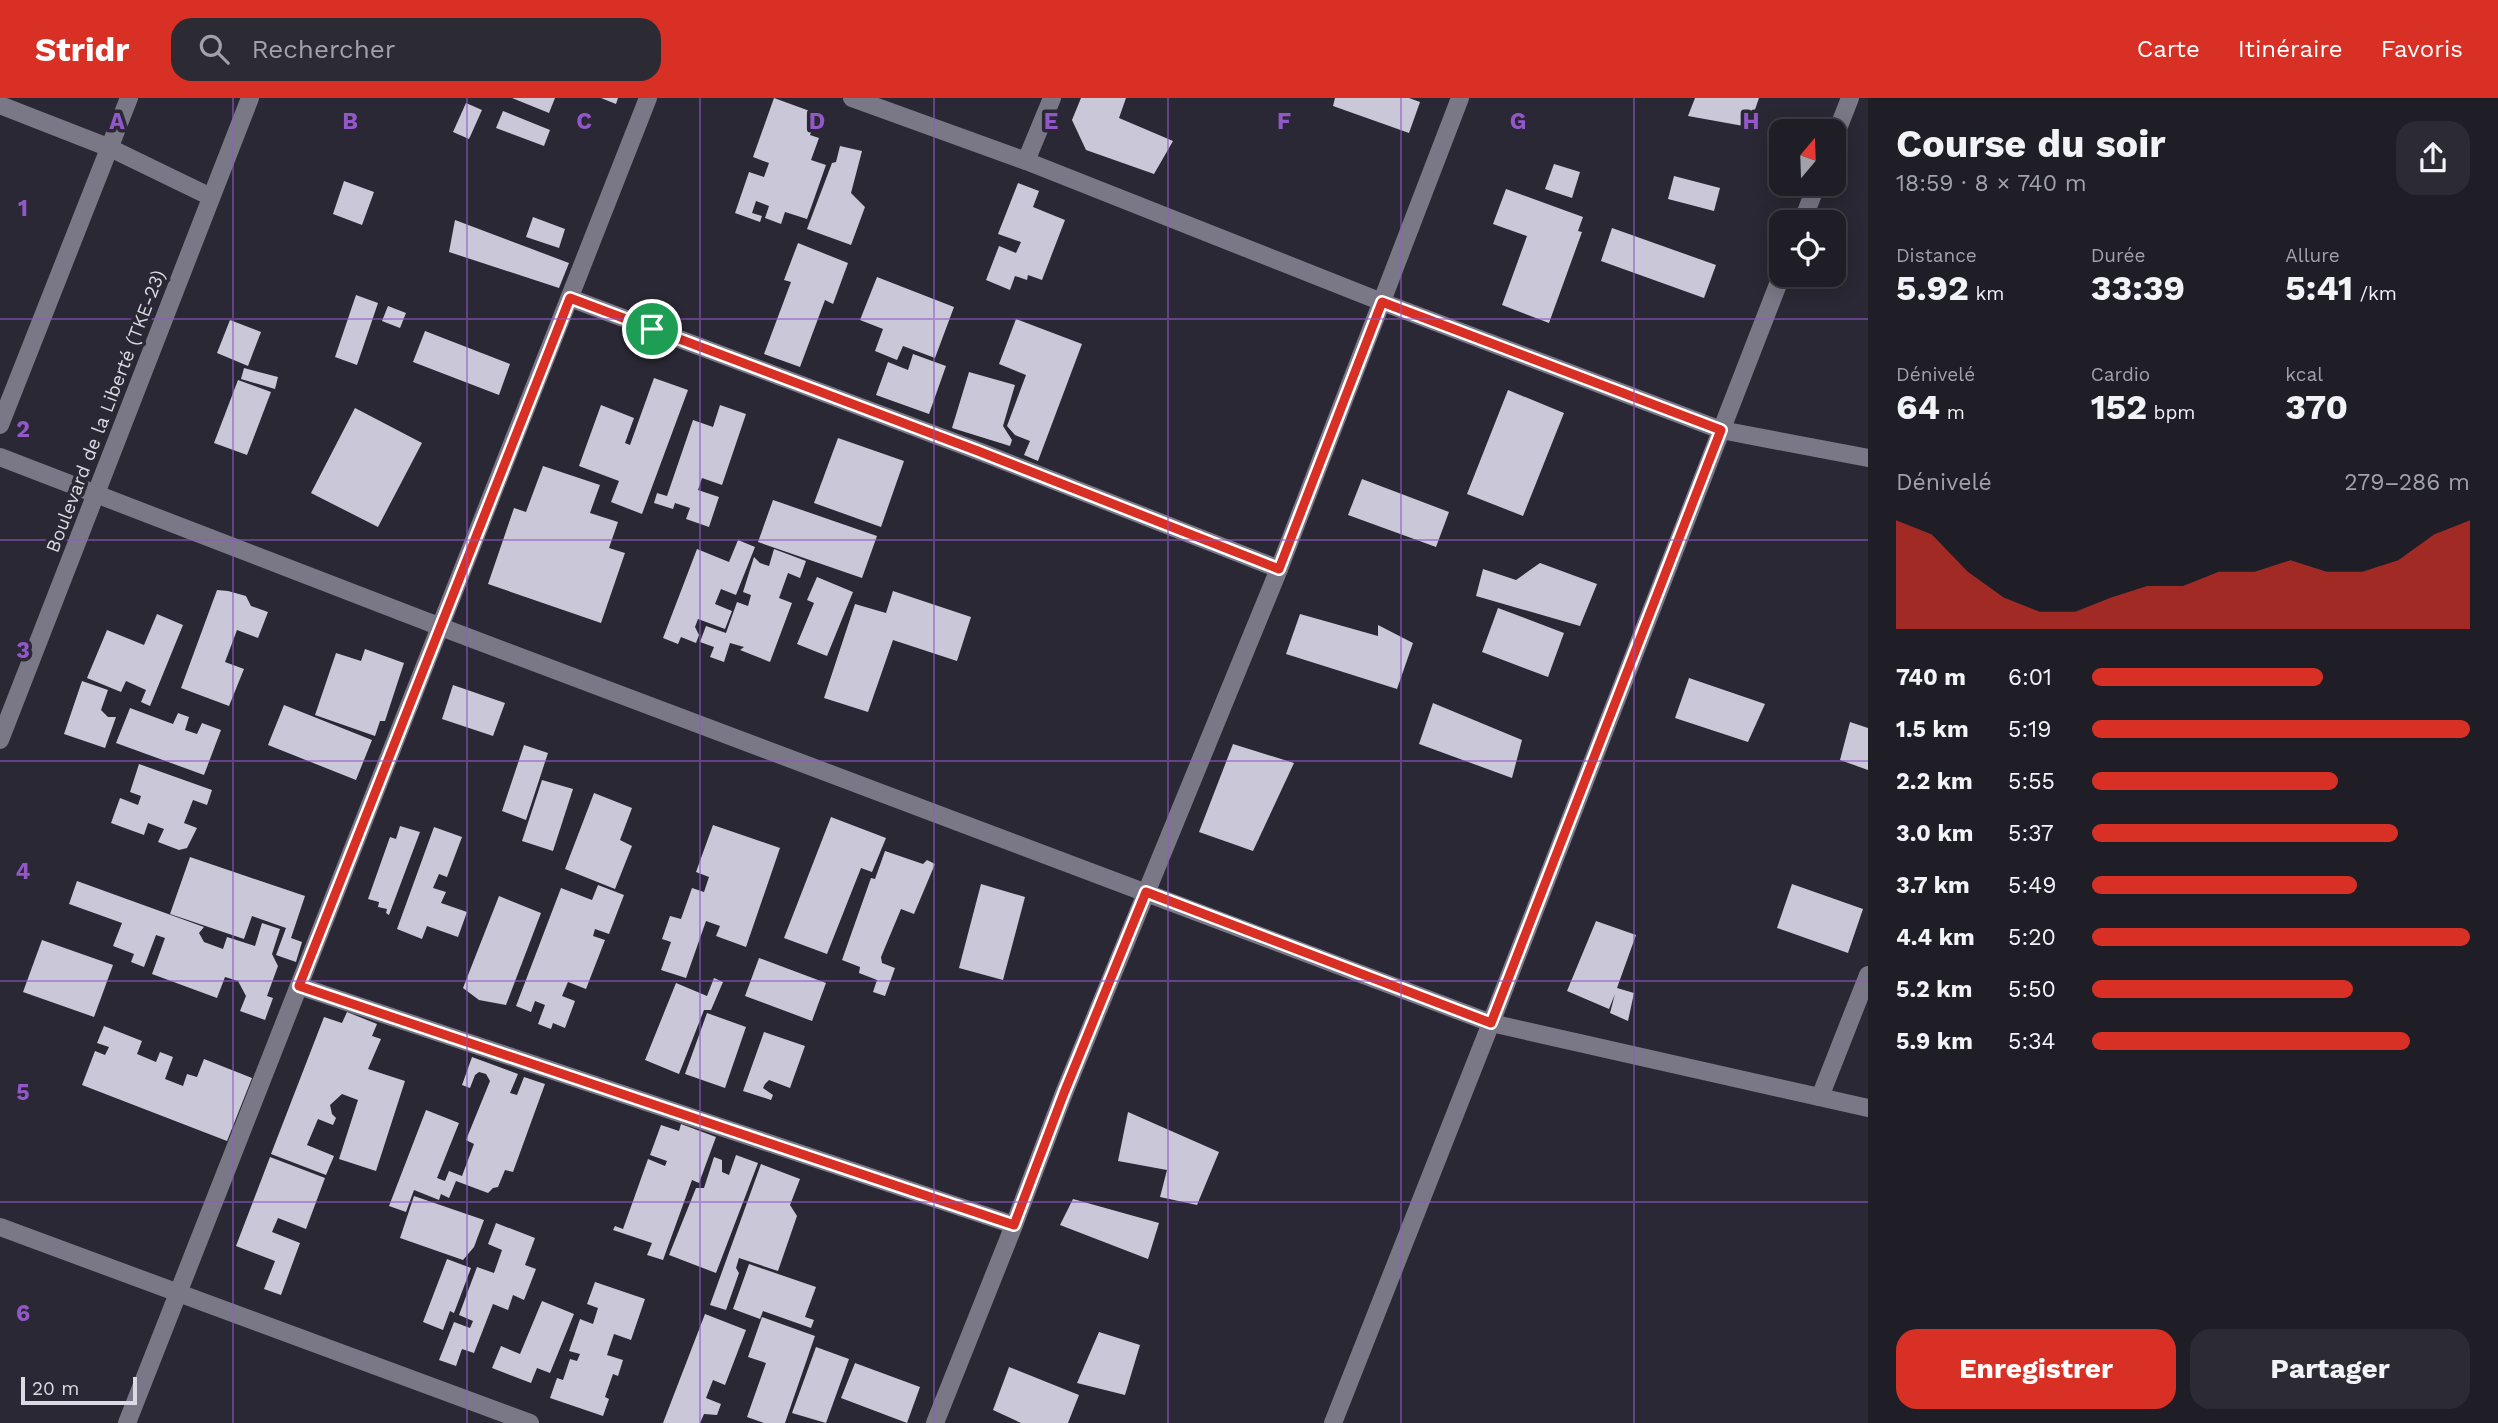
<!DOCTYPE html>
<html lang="fr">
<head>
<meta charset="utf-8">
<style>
  :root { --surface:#1f1e27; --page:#2c2b33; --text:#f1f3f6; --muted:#a1a2a7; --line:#3c3c44; --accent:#d93025 }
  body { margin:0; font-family:"Work Sans",sans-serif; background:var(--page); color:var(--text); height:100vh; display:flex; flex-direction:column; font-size:26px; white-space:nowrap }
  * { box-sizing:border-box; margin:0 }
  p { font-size:23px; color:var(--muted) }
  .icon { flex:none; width:38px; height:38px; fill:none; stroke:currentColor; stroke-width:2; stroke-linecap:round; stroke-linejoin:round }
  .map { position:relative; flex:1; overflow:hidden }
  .drawer { display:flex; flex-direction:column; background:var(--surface); width:630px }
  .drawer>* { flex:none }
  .needle { width:46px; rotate:19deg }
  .controls { position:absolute; left:1769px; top:21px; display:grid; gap:14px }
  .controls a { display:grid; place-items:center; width:77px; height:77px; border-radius:14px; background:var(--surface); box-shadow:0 4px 18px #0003,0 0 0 2px var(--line); font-size:35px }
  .scale { position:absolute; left:21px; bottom:18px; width:116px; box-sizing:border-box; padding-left:7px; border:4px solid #dbdae2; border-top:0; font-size:19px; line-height:24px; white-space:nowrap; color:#dbdae2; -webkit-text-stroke:5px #292834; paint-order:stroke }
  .pin { position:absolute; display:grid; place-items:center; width:60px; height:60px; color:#fff; margin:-30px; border:4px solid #fff; border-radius:50%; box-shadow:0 2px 7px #0007 }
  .round { display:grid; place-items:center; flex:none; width:74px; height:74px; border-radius:21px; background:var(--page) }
  .head { display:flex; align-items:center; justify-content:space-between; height:119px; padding:0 28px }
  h1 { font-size:38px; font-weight:700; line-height:52px }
  .metrics { display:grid; grid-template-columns:repeat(3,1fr); gap:10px; height:119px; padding:7px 28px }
  .metrics div { display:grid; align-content:center }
  .metrics b { font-size:35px; font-weight:700 }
  .metrics small { font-size:19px; font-weight:400 }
  .metrics p { font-size:19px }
  .chart { height:196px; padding:14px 28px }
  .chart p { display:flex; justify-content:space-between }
  .chart svg { width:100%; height:126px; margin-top:7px; fill:var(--accent); opacity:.7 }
  .action { display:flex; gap:14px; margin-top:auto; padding:14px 28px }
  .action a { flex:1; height:80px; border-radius:21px; background:var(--accent); color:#fff; font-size:28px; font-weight:700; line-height:80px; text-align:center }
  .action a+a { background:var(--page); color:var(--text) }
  ul { padding:0 28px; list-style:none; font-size:23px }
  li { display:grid; grid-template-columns:112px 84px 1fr; align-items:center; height:52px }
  li i { height:18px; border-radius:9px; background:var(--accent) }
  header { display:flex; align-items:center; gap:42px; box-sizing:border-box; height:98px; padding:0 35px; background:var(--accent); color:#fff }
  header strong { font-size:33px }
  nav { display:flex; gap:38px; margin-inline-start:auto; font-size:24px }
  .search { width:490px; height:63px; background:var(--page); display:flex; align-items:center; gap:18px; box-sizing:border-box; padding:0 24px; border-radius:21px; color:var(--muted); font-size:26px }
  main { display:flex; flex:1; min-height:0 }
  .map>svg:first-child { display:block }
  .building { fill:#cac8d8 }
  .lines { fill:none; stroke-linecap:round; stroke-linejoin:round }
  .minor { stroke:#7a7886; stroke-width:18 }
  .route-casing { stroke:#fff; stroke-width:14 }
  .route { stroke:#d93025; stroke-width:9 }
  .grid { fill:none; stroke:#9358c8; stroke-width:2; stroke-opacity:0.55 }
  .labels { text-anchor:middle; stroke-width:7; stroke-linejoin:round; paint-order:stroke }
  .street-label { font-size:19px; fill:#dbdae2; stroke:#292834 }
  .grid-label { font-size:23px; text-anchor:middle; font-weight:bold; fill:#9358c8; stroke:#292834; stroke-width:7; stroke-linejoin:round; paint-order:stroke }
</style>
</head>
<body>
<header>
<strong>Stridr</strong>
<div class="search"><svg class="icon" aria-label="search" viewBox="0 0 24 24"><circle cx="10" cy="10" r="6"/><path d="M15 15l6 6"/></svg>Rechercher</div>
<nav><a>Carte</a><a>Itinéraire</a><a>Favoris</a></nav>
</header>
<main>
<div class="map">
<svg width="1868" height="1325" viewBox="0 0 1868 1325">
  <rect width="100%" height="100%" fill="#292834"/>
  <!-- building -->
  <g class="building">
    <path d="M 512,0 L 555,0 L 549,15 Z"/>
    <path d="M 601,0 L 618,0 L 616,6 Z"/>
    <path d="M 774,0 L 818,16 L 810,37 L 819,40 L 811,62 L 826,67 L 807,121 L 785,114 L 781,126 L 765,120 L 769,108 L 756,103 L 752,115 L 762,118 L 760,124 L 735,115 L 749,74 L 764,79 L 769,65 L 753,59 Z"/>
    <path d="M 1081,0 L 1126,0 L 1119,20 L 1173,43 L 1154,76 L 1086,52 L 1072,22 Z"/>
    <path d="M 1335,0 L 1409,0 L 1420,4 L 1409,35 L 1333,8 Z"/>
    <path d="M 1695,0 L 1759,0 L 1749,29 L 1688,18 Z"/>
    <path d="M 466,5 L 482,12 L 469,41 L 453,34 Z"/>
    <path d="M 503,13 L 550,32 L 544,48 L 496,30 Z"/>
    <path d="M 840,48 L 862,53 L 851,95 L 865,109 L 851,147 L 807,131 L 832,65 L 836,64 Z"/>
    <path d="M 1554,66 L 1580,74 L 1572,100 L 1545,91 Z"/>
    <path d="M 1674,78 L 1720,90 L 1714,113 L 1668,101 Z"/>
    <path d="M 344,83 L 374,94 L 362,127 L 333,116 Z"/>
    <path d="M 1018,85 L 1039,93 L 1033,109 L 1065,122 L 1042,182 L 1028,177 L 1027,182 L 1015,178 L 1010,192 L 986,182 L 999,148 L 1016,155 L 1021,144 L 998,136 Z"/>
    <path d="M 1506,91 L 1583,119 L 1578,133 L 1582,134 L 1549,225 L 1502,207 L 1527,138 L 1493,126 Z"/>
    <path d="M 533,119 L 565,131 L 559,150 L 526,139 Z"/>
    <path d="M 455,122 L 569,165 L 559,190 L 449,154 Z"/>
    <path d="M 1612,130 L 1716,167 L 1704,200 L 1601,163 Z"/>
    <path d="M 798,145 L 848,165 L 833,206 L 825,202 L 800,269 L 764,256 L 791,184 L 784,182 Z"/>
    <path d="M 877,179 L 954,209 L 935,260 L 903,248 L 897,262 L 875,253 L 883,231 L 860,222 Z"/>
    <path d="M 356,197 L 378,205 L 357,267 L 335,259 Z"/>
    <path d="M 388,208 L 406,215 L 400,230 L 382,223 Z"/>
    <path d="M 1016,221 L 1082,246 L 1038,363 L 1024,357 L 1030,343 L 1015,337 L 1007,328 L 1026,277 L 999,266 Z"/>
    <path d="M 230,222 L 261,234 L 248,268 L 217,255 Z"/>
    <path d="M 425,233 L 510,266 L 499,297 L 413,264 Z"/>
    <path d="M 913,256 L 946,268 L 929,316 L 876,297 L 888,264 L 908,272 Z"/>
    <path d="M 244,270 L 278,279 L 275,291 L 241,281 Z"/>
    <path d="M 969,274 L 1015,287 L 1003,328 L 1012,342 L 1010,348 L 952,330 Z"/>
    <path d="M 654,280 L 688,292 L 642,416 L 611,404 L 619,383 L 579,368 L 601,307 L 634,320 L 625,345 L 630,347 Z"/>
    <path d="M 238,282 L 271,294 L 247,357 L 214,345 Z"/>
    <path d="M 1508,292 L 1564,315 L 1523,418 L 1467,396 Z"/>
    <path d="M 720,307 L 746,316 L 722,387 L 702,380 L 698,392 L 719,399 L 709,429 L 686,421 L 690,410 L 675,405 L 673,411 L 654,405 L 657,395 L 667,398 L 693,322 L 713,329 Z"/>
    <path d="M 355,310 L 422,345 L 378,429 L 311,395 Z"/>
    <path d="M 838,340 L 904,363 L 881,429 L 814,405 Z"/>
    <path d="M 543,368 L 600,387 L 590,415 L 618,424 L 609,450 L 625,455 L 601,525 L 488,486 L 514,410 L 526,414 Z"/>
    <path d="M 1362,381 L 1449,414 L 1436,449 L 1348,417 Z"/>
    <path d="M 773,402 L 877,438 L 862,480 L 758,444 Z"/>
    <path d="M 738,442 L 755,449 L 736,497 L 721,491 L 715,506 L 732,513 L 725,531 L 698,521 L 695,529 L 699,537 L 696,545 L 681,539 L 678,546 L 663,540 L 697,451 L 729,464 Z"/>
    <path d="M 774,451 L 806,463 L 800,480 L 788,475 L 779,500 L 792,505 L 770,564 L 740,552 L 744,549 L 730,545 L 724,564 L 710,559 L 714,549 L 700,544 L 706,528 L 726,535 L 737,504 L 748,508 L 751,497 L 743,494 L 754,459 L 760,465 L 769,468 Z"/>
    <path d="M 1540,465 L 1597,486 L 1580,528 L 1476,498 L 1483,471 L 1516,482 Z"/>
    <path d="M 817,479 L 853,494 L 827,558 L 797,546 L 814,505 L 807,502 Z"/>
    <path d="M 217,492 L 228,493 L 246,498 L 251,508 L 268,514 L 258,540 L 237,532 L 225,564 L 244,571 L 229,608 L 181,590 Z"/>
    <path d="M 893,493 L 971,519 L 957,563 L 893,542 L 868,614 L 824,600 L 855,506 L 886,515 Z"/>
    <path d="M 1498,510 L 1564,535 L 1548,579 L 1482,554 Z"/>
    <path d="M 157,516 L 183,527 L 150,608 L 141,604 L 146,592 L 126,583 L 121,594 L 87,580 L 107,532 L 144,547 Z"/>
    <path d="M 1300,516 L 1378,538 L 1378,527 L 1413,545 L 1397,591 L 1286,556 Z"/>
    <path d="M 365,551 L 404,565 L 385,623 L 380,623 L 375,638 L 315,617 L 336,555 L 361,563 Z"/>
    <path d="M 1689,580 L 1765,606 L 1748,644 L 1675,620 Z"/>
    <path d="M 82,583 L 108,592 L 101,612 L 108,619 L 116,619 L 105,650 L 64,636 Z"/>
    <path d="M 453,587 L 505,605 L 493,638 L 442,621 Z"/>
    <path d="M 1433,605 L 1522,642 L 1512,680 L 1419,646 Z"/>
    <path d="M 284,607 L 372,642 L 356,682 L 268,647 Z"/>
    <path d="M 130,610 L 173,626 L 178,615 L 189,619 L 185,632 L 197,636 L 202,625 L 221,632 L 204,677 L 116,645 Z"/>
    <path d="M 1850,624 L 1868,630 L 1868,672 L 1840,662 Z"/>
    <path d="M 1233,646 L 1294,665 L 1253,753 L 1199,734 Z"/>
    <path d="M 524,647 L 548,655 L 526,722 L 502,713 Z"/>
    <path d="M 139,666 L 212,692 L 207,707 L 193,702 L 184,725 L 197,730 L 187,750 L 179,752 L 158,744 L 164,731 L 148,725 L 144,737 L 111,725 L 120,700 L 138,707 L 141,698 L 130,694 Z"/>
    <path d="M 542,682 L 573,691 L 553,753 L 522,743 Z"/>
    <path d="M 594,695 L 632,710 L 620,742 L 632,748 L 615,791 L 565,771 Z"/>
    <path d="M 831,719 L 886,740 L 872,774 L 861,770 L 827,856 L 784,840 Z"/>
    <path d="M 713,727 L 780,750 L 746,849 L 716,838 L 720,828 L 706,823 L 686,880 L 661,872 L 671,844 L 662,841 L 670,818 L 681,821 L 692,790 L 704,794 L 709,779 L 696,774 Z"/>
    <path d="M 400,728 L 420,734 L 389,817 L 386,815 L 387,811 L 378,809 L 379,804 L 368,801 L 390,739 L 396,741 Z"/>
    <path d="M 434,729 L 462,739 L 447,779 L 439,776 L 433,790 L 446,794 L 441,805 L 467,814 L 458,839 L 427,828 L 422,841 L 397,831 Z"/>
    <path d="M 885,753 L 923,766 L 927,762 L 935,766 L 914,816 L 901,811 L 881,859 L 882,865 L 895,870 L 885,898 L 873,894 L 877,882 L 859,875 L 860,869 L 842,862 L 871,780 L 875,781 Z"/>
    <path d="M 190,759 L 305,798 L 291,840 L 302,844 L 296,864 L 276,857 L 286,830 L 252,818 L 244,841 L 170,816 Z"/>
    <path d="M 77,783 L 204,829 L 199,835 L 204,844 L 223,851 L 227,839 L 255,848 L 262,825 L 280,831 L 272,856 L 278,868 L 267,898 L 273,900 L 265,922 L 240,913 L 246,898 L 238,883 L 225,879 L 217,900 L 152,876 L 165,840 L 156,837 L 144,869 L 131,864 L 134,856 L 113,848 L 122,825 L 69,806 Z"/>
    <path d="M 981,786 L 1025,799 L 1003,882 L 959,870 Z"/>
    <path d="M 1792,786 L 1863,811 L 1848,855 L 1777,830 Z"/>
    <path d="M 598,787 L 624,797 L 609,836 L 595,831 L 593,838 L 605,842 L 586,891 L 568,884 L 562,898 L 575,903 L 565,930 L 553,925 L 551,931 L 538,926 L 545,907 L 535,903 L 531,914 L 516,908 L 561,790 L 592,802 Z"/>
    <path d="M 499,798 L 541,815 L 506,907 L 479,902 L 463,890 Z"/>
    <path d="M 1596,823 L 1636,837 L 1617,890 L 1634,895 L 1628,923 L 1610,915 L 1615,896 L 1609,911 L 1567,893 Z"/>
    <path d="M 42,842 L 113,867 L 94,919 L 23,894 Z"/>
    <path d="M 759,860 L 826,885 L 812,923 L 745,898 Z"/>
    <path d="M 714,880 L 723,884 L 711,912 L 704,912 L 679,976 L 645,962 L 676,885 L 707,898 Z"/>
    <path d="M 347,914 L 377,926 L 372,938 L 381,941 L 368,971 L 405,983 L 376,1073 L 339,1061 L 358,1002 L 342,996 L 330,1007 L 332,1016 L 336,1020 L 333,1027 L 318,1021 L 307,1047 L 334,1058 L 326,1077 L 271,1056 L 324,919 L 342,925 Z"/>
    <path d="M 707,915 L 746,929 L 725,990 L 685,976 Z"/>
    <path d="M 104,928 L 142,943 L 137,956 L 156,964 L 160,954 L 173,959 L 165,981 L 183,988 L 187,976 L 197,979 L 204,961 L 252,980 L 227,1043 L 82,987 L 95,953 L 105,957 L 109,949 L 97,945 Z"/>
    <path d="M 764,934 L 805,948 L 790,990 L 769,982 L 765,986 L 763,990 L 773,997 L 771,1002 L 743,993 Z"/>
    <path d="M 472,959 L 518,976 L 510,995 L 517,997 L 524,979 L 545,986 L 513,1074 L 505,1072 L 498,1089 L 493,1090 L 488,1095 L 456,1083 L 449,1100 L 441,1096 L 439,1102 L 414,1092 L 406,1114 L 389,1108 L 426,1012 L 459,1025 L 437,1080 L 445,1083 L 449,1073 L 462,1078 L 474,1046 L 466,1042 L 490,983 L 486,976 L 479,974 L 475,977 L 470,990 L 462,987 Z"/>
    <path d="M 1128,1014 L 1219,1054 L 1197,1107 L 1160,1099 L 1167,1072 L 1118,1063 Z"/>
    <path d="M 681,1026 L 716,1039 L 699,1085 L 692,1082 L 663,1162 L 647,1157 L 652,1145 L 613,1132 L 615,1128 L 623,1131 L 648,1061 L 665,1068 L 667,1063 L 650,1057 L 661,1027 L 679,1033 Z"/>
    <path d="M 736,1057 L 758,1065 L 716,1175 L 669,1157 L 696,1090 L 704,1090 L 714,1059 L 722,1062 L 722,1074 L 729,1077 Z"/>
    <path d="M 270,1059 L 325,1080 L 306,1131 L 278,1120 L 272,1134 L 300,1145 L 281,1197 L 264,1191 L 275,1163 L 236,1148 Z"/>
    <path d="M 761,1066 L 800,1081 L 790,1107 L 797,1118 L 778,1173 L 739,1160 L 736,1170 L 739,1175 L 726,1212 L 710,1207 Z"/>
    <path d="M 414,1098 L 484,1122 L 474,1149 L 463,1162 L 400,1140 Z"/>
    <path d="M 1073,1101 L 1159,1125 L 1148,1161 L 1060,1127 Z"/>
    <path d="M 496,1125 L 535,1140 L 525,1167 L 536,1171 L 524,1202 L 513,1197 L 508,1212 L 493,1206 L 474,1255 L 462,1251 L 456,1268 L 439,1262 L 454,1224 L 470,1230 L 473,1223 L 459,1217 L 477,1169 L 494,1175 L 502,1152 L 488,1146 Z"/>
    <path d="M 447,1161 L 471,1170 L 454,1215 L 450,1213 L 443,1232 L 423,1224 Z"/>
    <path d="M 749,1166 L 816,1189 L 805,1219 L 814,1222 L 811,1230 L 763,1213 L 760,1221 L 733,1211 Z"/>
    <path d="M 595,1184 L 645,1201 L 631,1242 L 614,1236 L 607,1257 L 623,1262 L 618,1278 L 613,1276 L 605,1299 L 609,1301 L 603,1318 L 550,1300 L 557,1280 L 563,1282 L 570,1261 L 577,1263 L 580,1256 L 569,1253 L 580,1221 L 593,1226 L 598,1210 L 587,1206 Z"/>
    <path d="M 542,1203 L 574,1216 L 550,1275 L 537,1270 L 531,1285 L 492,1270 L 501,1248 L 520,1256 Z"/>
    <path d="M 705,1216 L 746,1232 L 725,1287 L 713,1282 L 706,1300 L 721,1306 L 717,1317 L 704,1316 L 700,1325 L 663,1325 Z"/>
    <path d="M 762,1219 L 815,1238 L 785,1325 L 764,1325 L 747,1319 L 766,1265 L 748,1259 Z"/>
    <path d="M 1099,1234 L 1140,1247 L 1125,1297 L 1077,1285 Z"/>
    <path d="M 816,1249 L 849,1261 L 826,1325 L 792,1315 Z"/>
    <path d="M 855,1265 L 920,1289 L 907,1325 L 841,1300 Z"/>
    <path d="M 1009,1269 L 1079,1297 L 1068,1325 L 1021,1325 L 993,1312 Z"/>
  </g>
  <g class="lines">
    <!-- minor -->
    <g class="minor">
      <path d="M 852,0 L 1026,63 L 1382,204 L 1721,332 L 1868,360"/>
      <path d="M 0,7 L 110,50 L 211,99"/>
      <path d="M 1834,41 L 1850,0"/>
      <path d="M 1026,63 L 1052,0"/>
      <path d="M 1802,124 L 1817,86"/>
      <path d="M 570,200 L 978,353 L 1279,471"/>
      <path d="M 0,327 L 129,0"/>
      <path d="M 0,359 L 441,529 L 1491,925 L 1868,1010"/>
      <path d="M 0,642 L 250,0"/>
      <path d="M 299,888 L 1014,1127"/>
      <path d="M 1820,999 L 1868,877"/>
      <path d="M 0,1129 L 530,1325"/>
      <path d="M 127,1325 L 648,0"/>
      <path d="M 935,1325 L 1014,1127 L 1064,995 L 1279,471 L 1460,0"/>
      <path d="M 1333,1325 L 1491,925 L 1782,176"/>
    </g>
  </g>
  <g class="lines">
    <!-- route casing -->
    <g class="route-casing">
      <path id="route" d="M 570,200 L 978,353 L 1279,471 L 1382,204 L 1721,332 L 1491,925 L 1146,794 L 1064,995 L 1014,1127 L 299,888 Z"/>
    </g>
    <!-- route -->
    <use href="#route" class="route"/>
  </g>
  <!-- grid -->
  <path class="grid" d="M 233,0 L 233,1325M 467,0 L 467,1325M 700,0 L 700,1325M 934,0 L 934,1325M 1168,0 L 1168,1325M 1401,0 L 1401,1325M 1634,0 L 1634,1325M 0,221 L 1868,221M 0,442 L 1868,442M 0,663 L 1868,663M 0,883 L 1868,883M 0,1104 L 1868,1104"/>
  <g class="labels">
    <!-- street labels -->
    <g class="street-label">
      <text transform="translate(105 313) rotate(-69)" y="7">Boulevard de la Liberté (TKE-23)</text>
    </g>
  </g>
  <g class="grid-label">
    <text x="117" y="31">A</text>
    <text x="350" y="31">B</text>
    <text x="584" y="31">C</text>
    <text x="817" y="31">D</text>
    <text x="1051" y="31">E</text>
    <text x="1284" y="31">F</text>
    <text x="1518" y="31">G</text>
    <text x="1751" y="31">H</text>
    <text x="23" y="118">1</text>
    <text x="23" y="339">2</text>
    <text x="23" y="560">3</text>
    <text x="23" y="781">4</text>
    <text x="23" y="1002">5</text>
    <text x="23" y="1223">6</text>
  </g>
</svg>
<div class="controls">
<a><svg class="needle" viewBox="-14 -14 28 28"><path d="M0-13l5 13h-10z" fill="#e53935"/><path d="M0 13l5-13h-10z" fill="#a1a2a7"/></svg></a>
<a><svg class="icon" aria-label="locate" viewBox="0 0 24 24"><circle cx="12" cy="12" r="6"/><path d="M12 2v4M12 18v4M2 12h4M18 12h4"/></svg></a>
</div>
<div class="scale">20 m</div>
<div class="pin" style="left:652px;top:231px;background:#1e9e55"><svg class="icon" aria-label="arrive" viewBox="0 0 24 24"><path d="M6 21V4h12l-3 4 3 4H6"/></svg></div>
</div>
<section class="drawer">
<div class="head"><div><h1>Course du soir</h1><p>18:59 · 8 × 740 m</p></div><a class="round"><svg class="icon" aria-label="share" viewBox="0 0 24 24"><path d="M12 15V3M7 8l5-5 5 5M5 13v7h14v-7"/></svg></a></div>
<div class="metrics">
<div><p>Distance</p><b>5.92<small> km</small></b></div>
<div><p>Durée</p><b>33:39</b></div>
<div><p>Allure</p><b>5:41<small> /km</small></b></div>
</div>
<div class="metrics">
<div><p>Dénivelé</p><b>64<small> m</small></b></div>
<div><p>Cardio</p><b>152<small> bpm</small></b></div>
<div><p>kcal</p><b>370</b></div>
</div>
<div class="chart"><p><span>Dénivelé</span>279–286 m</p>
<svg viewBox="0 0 160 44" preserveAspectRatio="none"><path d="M0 44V6L10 11L20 24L30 33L40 38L50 38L60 33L70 29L80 29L90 24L100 24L110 20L120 24L130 24L140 20L150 11L160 6V44z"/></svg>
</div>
<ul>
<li><b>740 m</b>6:01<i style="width:61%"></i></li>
<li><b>1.5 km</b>5:19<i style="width:100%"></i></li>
<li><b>2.2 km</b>5:55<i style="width:65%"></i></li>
<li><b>3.0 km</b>5:37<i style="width:81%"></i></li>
<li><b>3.7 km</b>5:49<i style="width:70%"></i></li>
<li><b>4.4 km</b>5:20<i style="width:100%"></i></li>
<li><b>5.2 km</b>5:50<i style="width:69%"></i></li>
<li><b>5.9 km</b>5:34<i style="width:84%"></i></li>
</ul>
<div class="action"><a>Enregistrer</a><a>Partager</a></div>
</section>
</main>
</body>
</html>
